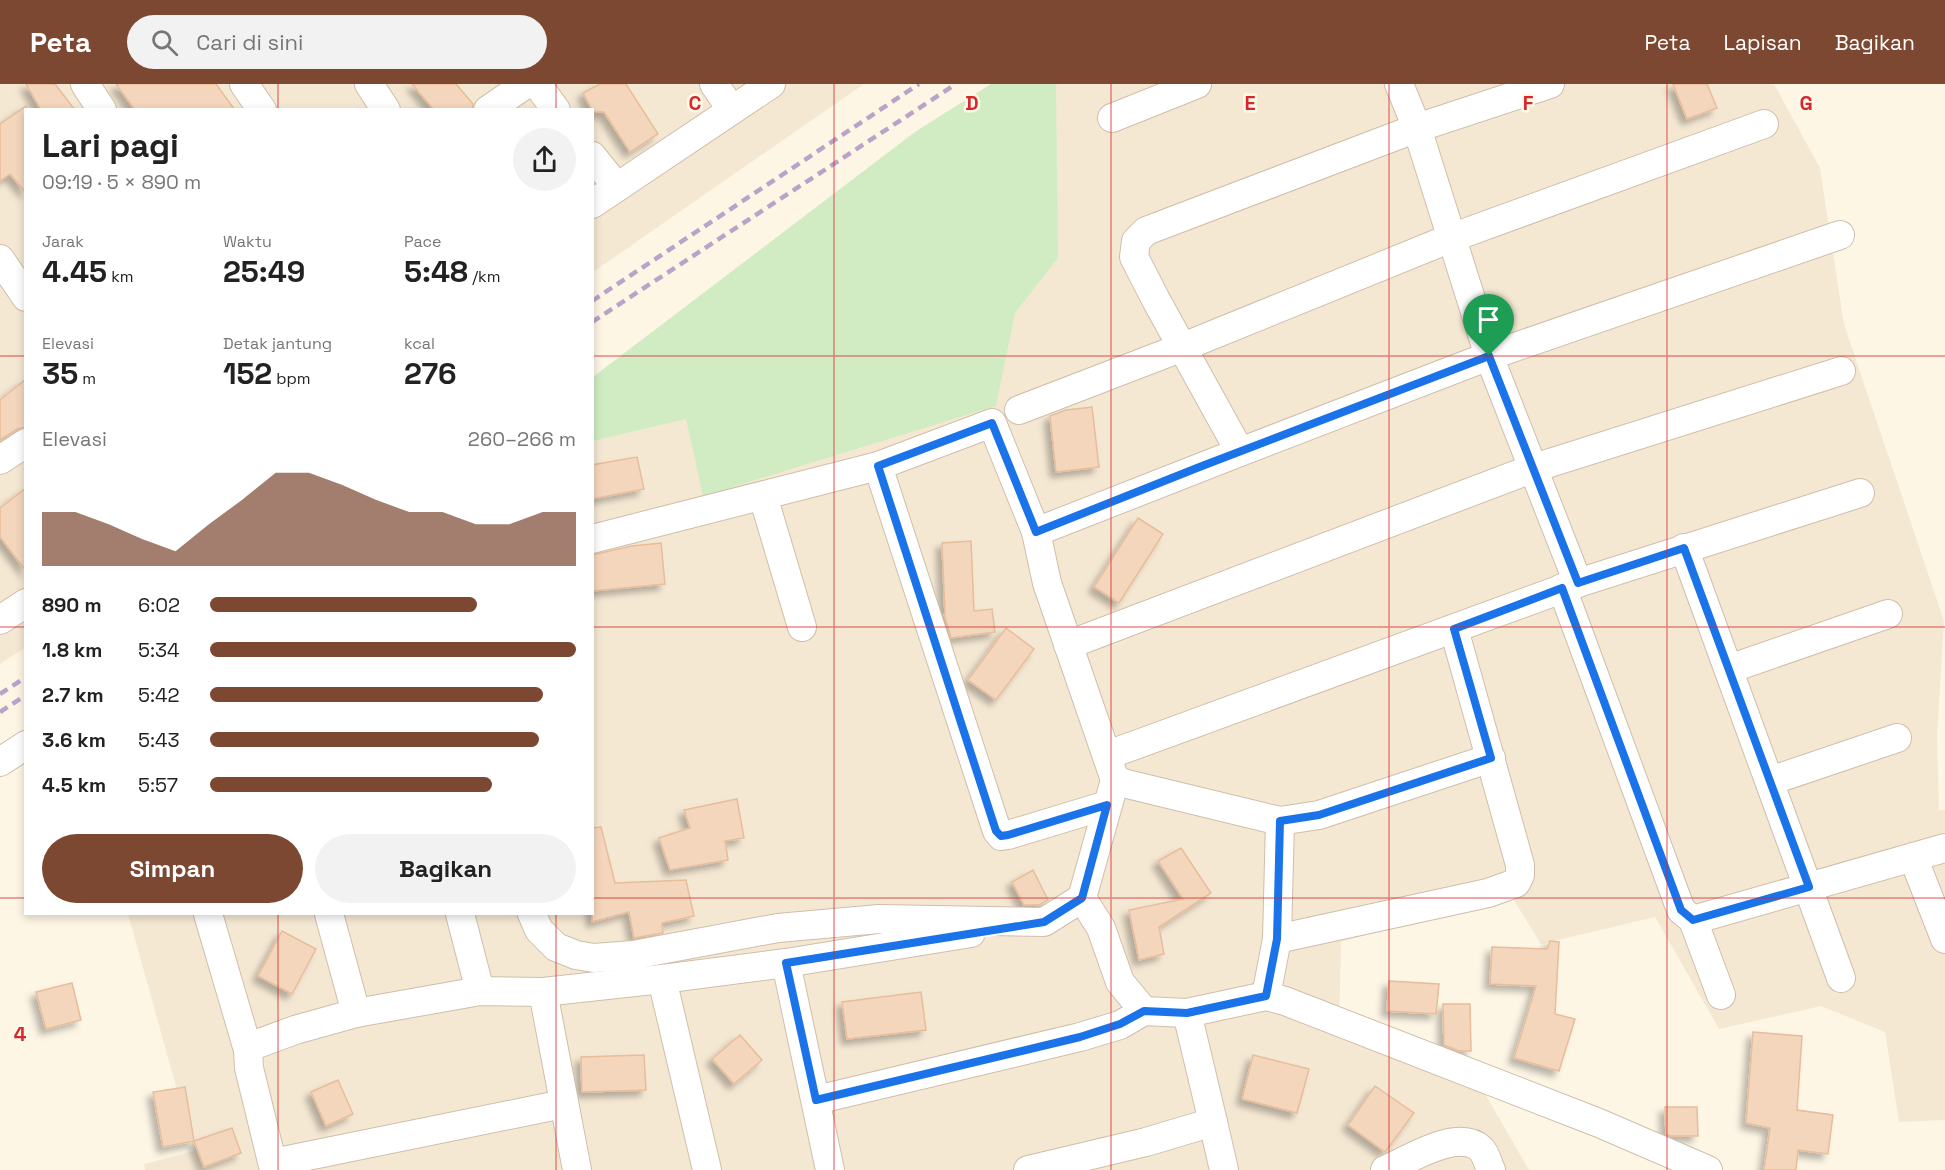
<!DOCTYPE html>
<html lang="id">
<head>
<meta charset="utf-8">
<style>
  :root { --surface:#fff; --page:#f2f2f2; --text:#222; --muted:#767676; --accent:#7d4832 }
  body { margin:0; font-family:"Space Grotesk",sans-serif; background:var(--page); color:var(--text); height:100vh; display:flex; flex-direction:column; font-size:22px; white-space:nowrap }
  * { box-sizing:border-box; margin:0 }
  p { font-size:20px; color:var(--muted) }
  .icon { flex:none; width:33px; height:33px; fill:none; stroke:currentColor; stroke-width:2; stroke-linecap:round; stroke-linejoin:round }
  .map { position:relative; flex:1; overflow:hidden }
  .drawer { position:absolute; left:24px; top:24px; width:570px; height:807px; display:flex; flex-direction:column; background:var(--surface); border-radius:0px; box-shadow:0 3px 9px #0003 }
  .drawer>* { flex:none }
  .pin { position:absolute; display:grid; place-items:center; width:51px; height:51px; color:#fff; margin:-62px -26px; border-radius:50% 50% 50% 0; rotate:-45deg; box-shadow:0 0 6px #0007 }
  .pin .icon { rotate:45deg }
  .round { display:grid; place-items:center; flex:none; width:63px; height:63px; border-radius:32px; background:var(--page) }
  .head { display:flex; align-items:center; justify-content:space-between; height:102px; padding:0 18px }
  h1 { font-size:33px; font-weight:600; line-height:45px }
  .figures { display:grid; grid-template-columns:repeat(3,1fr); gap:9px; height:102px; padding:6px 18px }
  .figures div { display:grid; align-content:center }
  .figures b { font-size:30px; font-weight:600 }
  .figures small { font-size:16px; font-weight:400 }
  .figures p { font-size:16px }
  .chart { height:168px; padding:12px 18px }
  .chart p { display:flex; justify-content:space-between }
  .chart svg { width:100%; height:108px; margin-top:6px; fill:var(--accent); opacity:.7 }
  .cta { display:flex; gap:12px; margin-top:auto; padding:12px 18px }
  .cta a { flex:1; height:69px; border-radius:36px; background:var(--accent); color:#fff; font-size:24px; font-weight:600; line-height:69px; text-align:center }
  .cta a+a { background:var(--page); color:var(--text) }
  ul { padding:0 18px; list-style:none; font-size:20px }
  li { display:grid; grid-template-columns:96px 72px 1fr; align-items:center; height:45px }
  li i { height:15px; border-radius:8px; background:var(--accent) }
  header { display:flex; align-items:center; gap:36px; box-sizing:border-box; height:84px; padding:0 30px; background:var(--accent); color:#fff }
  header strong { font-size:28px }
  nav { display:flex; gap:33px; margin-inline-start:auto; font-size:21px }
  .search { width:420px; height:54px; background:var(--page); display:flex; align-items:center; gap:15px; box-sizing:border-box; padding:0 21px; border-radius:33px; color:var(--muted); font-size:22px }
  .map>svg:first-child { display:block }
  .residential { fill:#f5e8d3 }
  .green { fill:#d1ecc3 }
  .building { fill:#f4d6bc; stroke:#e7bd9b; stroke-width:1.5; filter:url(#shadow) }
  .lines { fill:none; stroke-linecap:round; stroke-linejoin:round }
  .street-casing { stroke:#cfbeab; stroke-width:30 }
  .street { stroke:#fff; stroke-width:28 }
  .rail { stroke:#b9a3c8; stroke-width:4.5; stroke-dasharray:9 6; stroke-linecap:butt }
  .route-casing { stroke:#fff; stroke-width:12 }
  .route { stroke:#1a73e8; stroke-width:8 }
  .grid { fill:none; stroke:#d62828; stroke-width:1.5; stroke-opacity:0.55 }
  .grid-label { font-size:20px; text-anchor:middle; font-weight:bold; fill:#d62828; stroke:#fff9ec; stroke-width:5; stroke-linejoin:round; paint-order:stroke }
</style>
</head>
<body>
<header>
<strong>Peta</strong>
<div class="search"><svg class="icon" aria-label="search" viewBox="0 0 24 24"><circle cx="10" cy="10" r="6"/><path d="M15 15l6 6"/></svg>Cari di sini</div>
<nav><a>Peta</a><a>Lapisan</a><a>Bagikan</a></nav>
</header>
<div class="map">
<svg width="1945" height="1086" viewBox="0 0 1945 1086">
  <defs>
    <filter id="shadow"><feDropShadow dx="-5.5" dy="5.5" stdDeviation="3" flood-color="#0004"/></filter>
  </defs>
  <rect width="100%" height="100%" fill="#fdf6e5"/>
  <!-- residential -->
  <g class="residential">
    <path d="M 0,0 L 864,0 L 593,188 L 592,26 L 26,26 L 26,563 L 0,580 Z"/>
    <path d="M 991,0 L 1774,0 L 1820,84 L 1844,240 L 1944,537 L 1937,652 L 1939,726 L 1945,726 L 1945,1036 L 1899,1038 L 1885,948 L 1821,922 L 1719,945 L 1655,833 L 1541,860 L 1510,810 L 1341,858 L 1339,948 L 1481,1003 L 1529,1086 L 145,1086 L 144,1080 L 194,1067 L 128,830 L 592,830 L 593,293 L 915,48 Z"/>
  </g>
  <!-- green -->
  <path class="green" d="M 991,0 L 1057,0 L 1056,3 L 1058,174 L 1015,229 L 996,322 L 703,412 L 686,335 L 593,357 L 593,293 L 915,48 Z"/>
  <!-- building -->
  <g class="building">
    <path d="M 26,0 L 55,0 L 75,26 L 41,26 Z"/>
    <path d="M 116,0 L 216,0 L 235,26 L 135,26 Z"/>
    <path d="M 412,0 L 456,0 L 473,20 L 472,26 L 434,26 Z"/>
    <path d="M 600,0 L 626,0 L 658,50 L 630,68 L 604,28 L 593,28 L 583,9 Z"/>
    <path d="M 1673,0 L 1707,0 L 1717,24 L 1687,35 Z"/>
    <path d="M 26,22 L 26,109 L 10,90 L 0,97 L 0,40 Z"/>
    <path d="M 26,295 L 26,343 L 17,345 L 0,356 L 0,316 Z"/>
    <path d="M 1092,323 L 1099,383 L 1056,388 L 1050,332 L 1066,326 Z"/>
    <path d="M 637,373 L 644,405 L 592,415 L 592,381 Z"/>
    <path d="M 26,404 L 26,487 L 0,453 L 0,424 Z"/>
    <path d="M 1138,434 L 1163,450 L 1119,519 L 1094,503 Z"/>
    <path d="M 971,457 L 974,527 L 992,525 L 995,548 L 951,554 L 944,530 L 945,530 L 942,459 Z"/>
    <path d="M 661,459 L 665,500 L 592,507 L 592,471 L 632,462 Z"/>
    <path d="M 1006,544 L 1034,565 L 996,616 L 968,596 Z"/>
    <path d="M 737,715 L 744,754 L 725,757 L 728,776 L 670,786 L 659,754 L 690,744 L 684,726 Z"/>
    <path d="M 601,743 L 615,799 L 686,796 L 694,832 L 662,839 L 663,849 L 634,854 L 629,828 L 592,838 L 592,744 Z"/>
    <path d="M 1181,764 L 1211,809 L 1159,843 L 1164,870 L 1139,876 L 1129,826 L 1183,815 L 1158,777 Z"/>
    <path d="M 1033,786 L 1048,816 L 1039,821 L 1024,821 L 1012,798 Z"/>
    <path d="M 282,847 L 316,865 L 292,910 L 258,892 Z"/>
    <path d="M 1550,857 L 1559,858 L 1555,930 L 1575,935 L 1559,987 L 1514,974 L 1536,902 L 1490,900 L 1492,863 L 1547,865 Z"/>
    <path d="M 1389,897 L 1439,900 L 1436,930 L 1387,927 Z"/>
    <path d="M 72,899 L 81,936 L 46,945 L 36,908 Z"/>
    <path d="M 921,908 L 926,946 L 847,955 L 842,918 Z"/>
    <path d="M 1443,920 L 1470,920 L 1471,967 L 1459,967 L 1444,961 Z"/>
    <path d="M 1753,948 L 1802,952 L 1797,1026 L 1833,1031 L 1828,1070 L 1798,1066 L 1796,1086 L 1764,1086 L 1770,1044 L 1746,1039 Z"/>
    <path d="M 740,951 L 762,976 L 734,1000 L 712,975 Z"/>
    <path d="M 644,971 L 646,1006 L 582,1008 L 581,973 Z"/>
    <path d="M 1253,971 L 1309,985 L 1297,1029 L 1242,1015 Z"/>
    <path d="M 338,996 L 353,1030 L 326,1042 L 311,1008 Z"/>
    <path d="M 1375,1002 L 1414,1029 L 1385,1068 L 1348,1041 Z"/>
    <path d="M 185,1003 L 194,1057 L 163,1063 L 153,1008 Z"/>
    <path d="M 1665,1023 L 1697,1023 L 1698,1052 L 1671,1052 L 1666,1050 Z"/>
    <path d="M 232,1044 L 241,1069 L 204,1083 L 194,1057 Z"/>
  </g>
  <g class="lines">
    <!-- street casing -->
    <g class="street-casing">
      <g id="street">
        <path d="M 85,0 L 102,26"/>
        <path d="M 244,0 L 262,26"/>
        <path d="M 369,0 L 386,26"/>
        <path d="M 537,0 L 556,26"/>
        <path d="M 714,0 L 732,26"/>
        <path d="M 1399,0 L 1417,44 L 1489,272 L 1578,499"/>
        <path d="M 488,26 L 526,0"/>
        <path d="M 1112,34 L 1197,0"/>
        <path d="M 592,72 L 617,103"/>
        <path d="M 592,120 L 771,0"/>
        <path d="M 0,175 L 26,213"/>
        <path d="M 1019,326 L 1183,263 L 1451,154 L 1764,40"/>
        <path d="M 1240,368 L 1489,272 L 1840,151"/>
        <path d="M 0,376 L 26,359"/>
        <path d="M 878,382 L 997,747 L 1001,752 L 1008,751 L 1107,721"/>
        <path d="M 763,412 L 802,543"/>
        <path d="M 1036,448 L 1240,368 L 1156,216 L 1134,173 L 1136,157 L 1146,147 L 1417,44 L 1550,0"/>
        <path d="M 592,455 L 878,382 L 992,339 L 1036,448 L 1047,499 L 1115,696 L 1082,814"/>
        <path d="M 1684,464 L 1841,894"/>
        <path d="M 1562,504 L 1681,826 L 1693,836 L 1945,764"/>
        <path d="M 0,536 L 26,519"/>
        <path d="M 1068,561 L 1534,384 L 1841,287"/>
        <path d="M 1729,585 L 1888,530"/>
        <path d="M 1108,671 L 1578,499 L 1860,409"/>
        <path d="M 0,678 L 26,661"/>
        <path d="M 1115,696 L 1127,700 L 1280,737 L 1319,731 L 1491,674"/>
        <path d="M 1770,697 L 1897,654"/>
        <path d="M 1913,773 L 1945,855"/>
        <path d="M 208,830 L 248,966 L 249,984 L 274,1086"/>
        <path d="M 329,830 L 356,929"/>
        <path d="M 460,830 L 480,907"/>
        <path d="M 532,830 L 539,846 L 556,863 L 576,871 L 594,874 L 633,871 L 778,844 L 879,835 L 1044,838 L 1082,814 L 1101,844 L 1120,898 L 1144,927 L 1187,929 L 1266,912 L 1285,917 L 1599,1039 L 1708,1086"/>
        <path d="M 1693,836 L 1721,911"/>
        <path d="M 1277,855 L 1488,809 L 1516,799 L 1520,791 L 1520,781 L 1454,545"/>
        <path d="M 786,879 L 830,1086"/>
        <path d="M 662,895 L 707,1086"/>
        <path d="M 543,908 L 577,1086"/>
        <path d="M 1266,912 L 1277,855 L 1280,737"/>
        <path d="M 248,966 L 257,960 L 295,946 L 356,929 L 480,907 L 543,908 L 662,895 L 786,879 L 971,849"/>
        <path d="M 816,1016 L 1080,953 L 1120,941 L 1144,927"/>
        <path d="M 1213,1038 L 1224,1086"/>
        <path d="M 273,1079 L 563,1020"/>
        <path d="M 1028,1086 L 1146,1058 L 1213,1038 L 1187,929"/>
        <path d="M 1385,1086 C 1410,1075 1458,1044 1481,1065 C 1486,1070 1488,1080 1491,1086"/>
      </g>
    </g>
    <!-- street -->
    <use href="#street" class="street"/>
    <!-- rail -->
    <g class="rail">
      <path d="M 592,217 L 919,0"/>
      <path d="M 592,238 L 956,0"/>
      <path d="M 0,610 L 26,593"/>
      <path d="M 0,628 L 26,611"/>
    </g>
  </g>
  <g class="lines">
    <!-- route casing -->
    <g class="route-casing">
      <path id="route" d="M 1489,272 L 1578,499 L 1684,464 L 1809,803 L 1693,836 L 1681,826 L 1562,504 L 1454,545 L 1491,674 L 1319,731 L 1280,737 L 1277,855 L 1266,912 L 1187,929 L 1144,927 L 1120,940 L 1080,953 L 816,1016 L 786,879 L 1044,838 L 1082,814 L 1107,721 L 1008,751 L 1001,752 L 996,747 L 878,382 L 992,339 L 1036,448 L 1202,382 Z"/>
    </g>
    <!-- route -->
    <use href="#route" class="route"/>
  </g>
  <!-- grid -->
  <path class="grid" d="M 278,0 L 278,26M 556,0 L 556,26M 834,0 L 834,1086M 1111,0 L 1111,1086M 1389,0 L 1389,1086M 1667,0 L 1667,1086M 0,272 L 26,272M 592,272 L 1945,272M 0,543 L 26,543M 592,543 L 1945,543M 0,814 L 26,814M 592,814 L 1945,814M 278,830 L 278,1086M 556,830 L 556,1086"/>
  <g class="grid-label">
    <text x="695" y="26">C</text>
    <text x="972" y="26">D</text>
    <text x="1250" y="26">E</text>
    <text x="1528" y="26">F</text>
    <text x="1806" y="26">G</text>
    <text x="20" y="957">4</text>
  </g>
</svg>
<div class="pin" style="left:1489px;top:272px;background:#1e9e55"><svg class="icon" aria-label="arrive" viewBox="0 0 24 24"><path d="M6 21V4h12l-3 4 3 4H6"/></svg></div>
<section class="drawer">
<div class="head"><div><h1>Lari pagi</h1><p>09:19 · 5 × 890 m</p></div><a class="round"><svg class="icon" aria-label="share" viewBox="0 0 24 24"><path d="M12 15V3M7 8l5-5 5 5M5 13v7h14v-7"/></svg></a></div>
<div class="figures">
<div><p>Jarak</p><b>4.45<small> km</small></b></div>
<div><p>Waktu</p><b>25:49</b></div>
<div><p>Pace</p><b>5:48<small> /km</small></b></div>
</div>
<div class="figures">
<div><p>Elevasi</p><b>35<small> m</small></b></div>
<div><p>Detak jantung</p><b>152<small> bpm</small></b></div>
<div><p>kcal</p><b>276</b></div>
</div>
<div class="chart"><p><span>Elevasi</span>260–266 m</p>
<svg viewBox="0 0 160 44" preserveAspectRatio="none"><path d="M0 44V22L10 22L20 27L30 33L40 38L50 27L60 17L70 6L80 6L90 11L100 17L110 22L120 22L130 27L140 27L150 22L160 22V44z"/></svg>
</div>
<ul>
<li><b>890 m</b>6:02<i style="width:73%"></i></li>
<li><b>1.8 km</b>5:34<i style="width:100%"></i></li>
<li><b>2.7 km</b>5:42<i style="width:91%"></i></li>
<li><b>3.6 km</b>5:43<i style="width:90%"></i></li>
<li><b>4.5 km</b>5:57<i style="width:77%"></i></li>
</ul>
<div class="cta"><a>Simpan</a><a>Bagikan</a></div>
</section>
</div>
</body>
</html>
